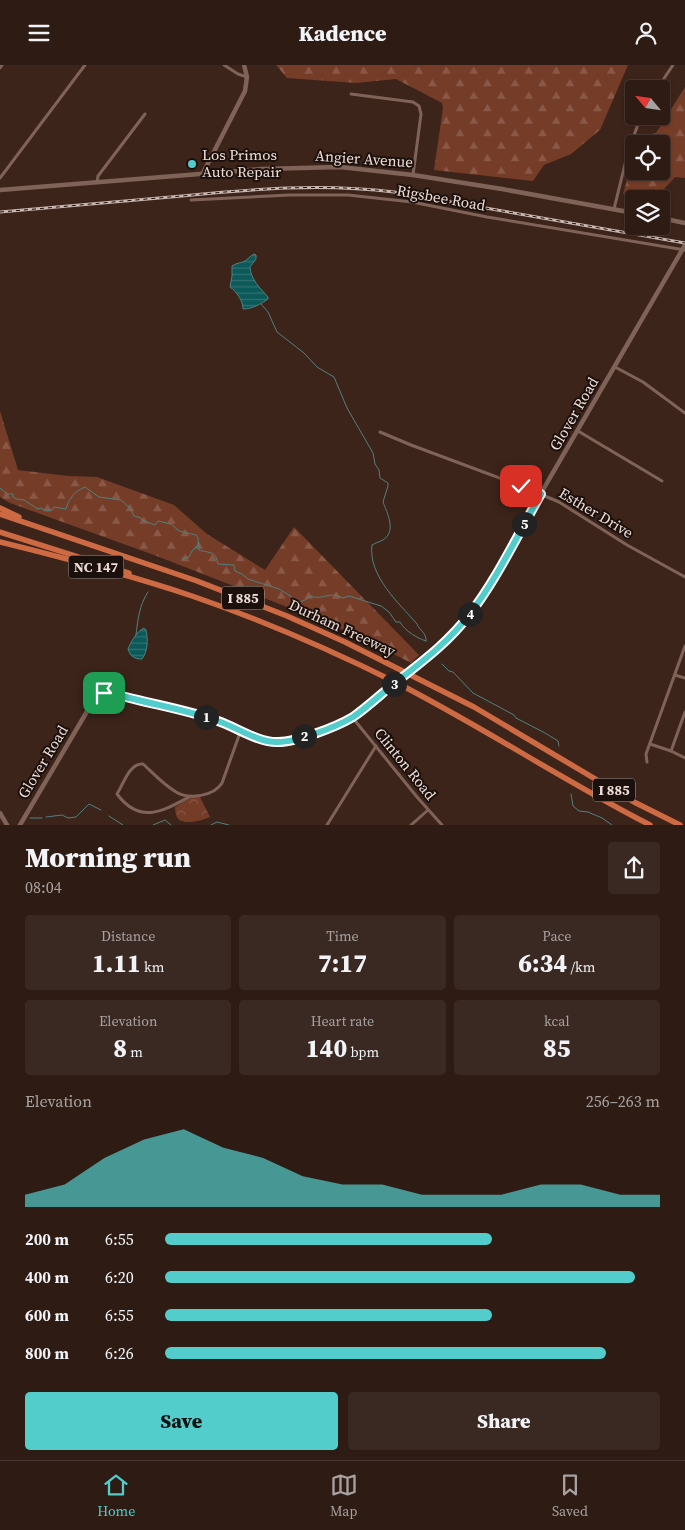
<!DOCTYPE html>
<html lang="en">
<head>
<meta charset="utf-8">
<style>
  :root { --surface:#2e1b14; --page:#3a2822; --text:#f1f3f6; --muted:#a7a1a0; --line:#493934; --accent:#52cdcc }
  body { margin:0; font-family:"Source Serif 4",serif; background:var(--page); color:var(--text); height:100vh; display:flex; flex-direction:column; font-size:19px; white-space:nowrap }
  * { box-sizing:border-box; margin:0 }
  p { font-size:16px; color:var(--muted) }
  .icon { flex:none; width:28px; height:28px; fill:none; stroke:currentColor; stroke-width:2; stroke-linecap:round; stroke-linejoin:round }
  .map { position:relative; height:760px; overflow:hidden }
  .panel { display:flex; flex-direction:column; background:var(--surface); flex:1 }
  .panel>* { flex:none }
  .needle { width:32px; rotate:299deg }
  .tools { position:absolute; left:625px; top:15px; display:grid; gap:10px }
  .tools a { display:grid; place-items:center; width:45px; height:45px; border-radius:5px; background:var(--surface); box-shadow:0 1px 4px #0004,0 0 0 1px var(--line); font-size:25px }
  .pin { position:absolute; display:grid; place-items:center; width:42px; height:42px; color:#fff; margin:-21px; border-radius:10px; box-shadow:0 2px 8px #0006 }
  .km { position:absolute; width:25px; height:25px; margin:-12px; border-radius:50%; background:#222; color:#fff; font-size:14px; line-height:25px; text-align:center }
  .round { display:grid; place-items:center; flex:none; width:52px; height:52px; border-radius:5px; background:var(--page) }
  .headline { display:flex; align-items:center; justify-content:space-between; height:85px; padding:0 25px }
  h1 { font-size:28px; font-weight:800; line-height:38px }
  .figures { display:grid; grid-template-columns:repeat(3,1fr); gap:8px; height:85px; padding:5px 25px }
  .figures div { display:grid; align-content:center; border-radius:5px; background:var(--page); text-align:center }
  .figures b { font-size:25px; font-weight:800 }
  .figures small { font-size:14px; font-weight:400 }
  .figures p { font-size:14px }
  .chart { height:140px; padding:10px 25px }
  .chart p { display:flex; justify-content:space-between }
  .chart svg { width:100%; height:90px; margin-top:5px; fill:var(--accent); opacity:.7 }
  .primary-button { display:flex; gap:10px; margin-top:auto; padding:10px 25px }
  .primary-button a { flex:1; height:58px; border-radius:5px; background:var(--accent); color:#111; font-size:20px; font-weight:800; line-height:58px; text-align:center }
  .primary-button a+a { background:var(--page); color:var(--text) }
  ul { padding:0 25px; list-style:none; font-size:16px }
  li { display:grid; grid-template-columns:80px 60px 1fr; align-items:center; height:38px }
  li i { height:12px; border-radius:6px; background:var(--accent) }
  header { display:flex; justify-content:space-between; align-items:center; height:65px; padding:0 25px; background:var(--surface); font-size:22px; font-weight:800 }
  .tab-bar { display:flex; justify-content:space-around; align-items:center; height:70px; border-top:1px solid var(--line); background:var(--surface); font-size:14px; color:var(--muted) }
  .tab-bar a { display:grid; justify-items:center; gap:2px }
  .tab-bar .active { color:var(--accent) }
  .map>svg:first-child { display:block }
  .forest { fill:url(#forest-firs) }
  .park { fill:url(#park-crowns) }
  .water { fill:url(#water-rules); stroke:#50817e }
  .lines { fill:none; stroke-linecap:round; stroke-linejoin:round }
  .stream { stroke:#50817e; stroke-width:1 }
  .street { stroke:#806358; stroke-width:3 }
  .secondary { stroke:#806358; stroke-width:4.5 }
  .highway { stroke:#ce6a43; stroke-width:5.5 }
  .rail-casing { stroke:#c9b6ae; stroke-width:3 }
  .rail { stroke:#1c100c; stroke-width:1; stroke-dasharray:4; stroke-linecap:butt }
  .route-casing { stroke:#fff; stroke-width:10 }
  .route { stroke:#52cdcc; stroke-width:6 }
  .poi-dot { fill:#52cdcc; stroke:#1c100c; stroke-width:2 }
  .labels { text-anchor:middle; stroke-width:4; stroke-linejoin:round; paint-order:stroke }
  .shield { fill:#1c100c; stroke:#afa099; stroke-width:1 }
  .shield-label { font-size:14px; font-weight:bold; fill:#eeddd6 }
  .poi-label { font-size:15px; fill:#eeddd6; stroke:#1c100c; text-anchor:start }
  .street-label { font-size:15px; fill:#eeddd6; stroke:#1c100c }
</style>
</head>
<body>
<header><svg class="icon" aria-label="menu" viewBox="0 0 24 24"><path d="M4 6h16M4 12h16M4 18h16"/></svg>Kadence<svg class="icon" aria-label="person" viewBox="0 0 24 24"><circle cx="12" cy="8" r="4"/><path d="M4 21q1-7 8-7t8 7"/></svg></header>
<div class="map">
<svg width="685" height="760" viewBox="0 0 685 760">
  <defs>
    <pattern id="forest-firs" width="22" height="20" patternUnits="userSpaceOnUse" patternTransform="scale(1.25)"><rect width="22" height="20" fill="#753c27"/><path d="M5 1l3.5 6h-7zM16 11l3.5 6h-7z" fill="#895846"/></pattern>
    <pattern id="park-crowns" width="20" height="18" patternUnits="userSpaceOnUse" patternTransform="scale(1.25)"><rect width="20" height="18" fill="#753c27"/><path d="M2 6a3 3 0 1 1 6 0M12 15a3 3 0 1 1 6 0" fill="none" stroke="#895846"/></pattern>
    <pattern id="water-rules" width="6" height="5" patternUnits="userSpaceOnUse" patternTransform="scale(1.25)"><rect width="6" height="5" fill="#0c5959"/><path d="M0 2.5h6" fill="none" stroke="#307070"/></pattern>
  </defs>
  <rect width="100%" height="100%" fill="#3d241a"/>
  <!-- forest -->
  <g class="forest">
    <path d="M 276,0 L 628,0 L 600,65 L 571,89 L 544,100 L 533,116 L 434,105 L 443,43 L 442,38 L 396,14 L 356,18 L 287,13 Z"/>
    <path d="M 685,22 L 685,113 L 675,112 C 655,134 654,138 623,129 L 634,91 L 634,106 L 661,106 L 661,79 L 639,79 L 643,71 L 656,68 Z"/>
    <path d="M 0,346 L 18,405 L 68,411 L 97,412 L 174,440 L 207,469 L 265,505 L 294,462 L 419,590 L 411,598 L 367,575 L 295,545 L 154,490 L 10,438 L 0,432 Z"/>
  </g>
  <!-- park -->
  <path class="park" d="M 192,732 L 200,732 L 210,752 C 201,756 185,760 178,754 C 176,751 175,746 175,742 Z"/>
  <!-- water -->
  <g class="water">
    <path d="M 254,189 L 256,190 L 256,194 L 250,202 C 251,215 260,223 268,232 L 268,234 C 261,239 252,244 243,244 C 243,236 237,227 230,222 L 232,211 L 232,201 C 236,198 241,198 245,196 C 248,194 250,191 254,189 Z"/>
    <path d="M 144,563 L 146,565 C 148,575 148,586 142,594 C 134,594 130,591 128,584 C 131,577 136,567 144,563 Z"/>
  </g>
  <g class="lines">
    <!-- stream -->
    <g class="stream">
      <path d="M 261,239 L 268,247 L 277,267 L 304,288 L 317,302 L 334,312 L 347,343 L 373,388 L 375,399 L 379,405 L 380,413 L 388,418 L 388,421 L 383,437 C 387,448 397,466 383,475 C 379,477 375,478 372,480 C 368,511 399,538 417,559 C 419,565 427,568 426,576"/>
      <path d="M 0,423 L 7,429 L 13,429 L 13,432 L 16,434 L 24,435 L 38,444 L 41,443 L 47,446 L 52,445 L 54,442 L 66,444 C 69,433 75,426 85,422 L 99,432 L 121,435 L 130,443 L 134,451 L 141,453 L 142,455 L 155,460 L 158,456 L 171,459 L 179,466 L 196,470 L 198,473 L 199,485 C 203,487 213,486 216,492 C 217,494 217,497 218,499 L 234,500 L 235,506 L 242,509 L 248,514 L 279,524 L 300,537 L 307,534 L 310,531 C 324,536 329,525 343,533 L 349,531 L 381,541 L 389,547 L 396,557 L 400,557 C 405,566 417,573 426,576"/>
      <path d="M 182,494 L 189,492 L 192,486 L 197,481"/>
      <path d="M 136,570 C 138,554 139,541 148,527"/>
      <path d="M 442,599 L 449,606 L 453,607 L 473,628 L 514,650 L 516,653 L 545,668 L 558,676 L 559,681"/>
      <path d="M 571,729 L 573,741 L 579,746 L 588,747 L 602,753 L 612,760"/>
      <path d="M 109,751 L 123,760"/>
      <path d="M 46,752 L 62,750 L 68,753 L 76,752 L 89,739 L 101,745"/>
      <path d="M 30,753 L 42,753"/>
      <path d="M 153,760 L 165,755 L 171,760"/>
      <path d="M 211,760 L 217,757 L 229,760"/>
    </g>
    <!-- street -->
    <g class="street">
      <path d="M 224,0 L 238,9 L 247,12"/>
      <path d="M 0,3 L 2,0"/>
      <path d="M 657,24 L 673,0"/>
      <path d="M 351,29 L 413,37 L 419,41 L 421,49 L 413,110"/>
      <path d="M 0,113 L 85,0"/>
      <path d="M 97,117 L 98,111 L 145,49"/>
      <path d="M 191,135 L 290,130 L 348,130 L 412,137 L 487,152 L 685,185"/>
      <path d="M 614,144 L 628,87 L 641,51"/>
      <path d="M 615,302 L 643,317 L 685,348"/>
      <path d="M 578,366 L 662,416"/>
      <path d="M 380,367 L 411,380 L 521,421 L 559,437 L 627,480 L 685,512"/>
      <path d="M 675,610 L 685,613"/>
      <path d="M 352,652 L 417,732 L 442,760"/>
      <path d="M 650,679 L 671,686 L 685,693"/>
      <path d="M 671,686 L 685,647"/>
      <path d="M 647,697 L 646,689 L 685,581"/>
      <path d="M 191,731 C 163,746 140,760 117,729 C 123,720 130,697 143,699 C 153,708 164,720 176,727 C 189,735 214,731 222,718 L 241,665"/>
      <path d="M 327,760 L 376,681"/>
      <path d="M 411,760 L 428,745"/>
    </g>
    <!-- secondary -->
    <g class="secondary">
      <path d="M 203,108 L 245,26 L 247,12 L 244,0"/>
      <path d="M 0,125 L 262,104 L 340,102 L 413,110 L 502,124 L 634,148"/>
      <path d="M 661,153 L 685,158"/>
      <path d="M 0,748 L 7,760"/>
      <path d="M 20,760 L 92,638 C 98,628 104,626 115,629 L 219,656 L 270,676 L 279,677 L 291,676 L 338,660 L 357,649 L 442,580 L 462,558 L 479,535 L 685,180"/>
    </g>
    <!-- highway -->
    <g class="highway">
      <path d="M 0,443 L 19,452"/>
      <path d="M 0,449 L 197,516 L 287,551 L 345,577 L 474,642 L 634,737 L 680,760"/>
      <path d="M 0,467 L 129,508"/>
      <path d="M 0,477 C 65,493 129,510 192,531 C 262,555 331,585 397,618 C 483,662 564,716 650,760"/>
    </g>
    <!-- rail casing -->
    <g class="rail-casing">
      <path id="rail" d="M 0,147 C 61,142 121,136 182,131 C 254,124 321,118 394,127 L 685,178"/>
    </g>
    <!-- rail -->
    <use href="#rail" class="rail"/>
  </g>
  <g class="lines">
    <!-- route casing -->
    <g class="route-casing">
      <path id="route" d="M 104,628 L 115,629 C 149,639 185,644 218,656 C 236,662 259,678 278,677 C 297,677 336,662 353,652 C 366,643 379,631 391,621 C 419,599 448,578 469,550 C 497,514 518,469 541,429 L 521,421"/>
    </g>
    <!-- route -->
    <use href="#route" class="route"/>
  </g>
  <!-- markers -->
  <circle class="poi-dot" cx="192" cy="99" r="5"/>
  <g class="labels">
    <!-- shield labels -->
    <g class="shield">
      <rect x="68.5" y="490.5" width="55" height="23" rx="4"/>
      <rect x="222" y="521.5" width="42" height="23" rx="4"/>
      <rect x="593" y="713.5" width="42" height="23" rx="4"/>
    </g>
    <g class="shield-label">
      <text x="96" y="507">NC 147</text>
      <text x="243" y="538">I 885</text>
      <text x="614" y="730">I 885</text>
    </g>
    <!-- poi labels -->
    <g class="poi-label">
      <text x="202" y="95">Los Primos<tspan x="202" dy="17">Auto Repair</tspan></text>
    </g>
    <!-- street labels -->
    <g class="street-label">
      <text transform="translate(364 94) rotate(4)" y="5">Angier Avenue</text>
      <text transform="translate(441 133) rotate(10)" y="5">Rigsbee Road</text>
      <text transform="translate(574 349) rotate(-60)" y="5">Glover Road</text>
      <text transform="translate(596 448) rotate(31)" y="5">Esther Drive</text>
      <text transform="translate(342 563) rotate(25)" y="5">Durham Freeway</text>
      <text transform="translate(43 697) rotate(-59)" y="5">Glover Road</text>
      <text transform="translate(405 699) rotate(51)" y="5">Clinton Road</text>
    </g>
  </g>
</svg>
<div class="tools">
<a><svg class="needle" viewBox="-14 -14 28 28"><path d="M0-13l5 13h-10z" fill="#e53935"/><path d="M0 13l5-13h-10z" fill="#a7a1a0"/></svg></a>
<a><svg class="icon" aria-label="locate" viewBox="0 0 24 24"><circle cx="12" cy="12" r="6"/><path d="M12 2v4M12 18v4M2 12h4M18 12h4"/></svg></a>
<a><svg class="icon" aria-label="layers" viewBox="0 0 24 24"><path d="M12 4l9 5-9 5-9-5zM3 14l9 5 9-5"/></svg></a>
</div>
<div class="pin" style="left:104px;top:628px;background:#1e9e55"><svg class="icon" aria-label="arrive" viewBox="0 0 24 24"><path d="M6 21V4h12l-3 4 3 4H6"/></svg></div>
<div class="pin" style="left:521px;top:421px;background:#d93025"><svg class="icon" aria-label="check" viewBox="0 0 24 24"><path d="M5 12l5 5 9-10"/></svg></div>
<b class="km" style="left:206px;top:652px">1</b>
<b class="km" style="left:304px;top:671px">2</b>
<b class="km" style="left:394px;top:619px">3</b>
<b class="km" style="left:470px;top:549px">4</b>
<b class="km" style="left:524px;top:459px">5</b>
</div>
<section class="panel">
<div class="headline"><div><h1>Morning run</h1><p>08:04</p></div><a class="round"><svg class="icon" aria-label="share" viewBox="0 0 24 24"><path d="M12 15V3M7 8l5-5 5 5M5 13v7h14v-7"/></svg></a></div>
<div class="figures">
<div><p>Distance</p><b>1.11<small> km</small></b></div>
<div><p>Time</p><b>7:17</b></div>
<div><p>Pace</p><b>6:34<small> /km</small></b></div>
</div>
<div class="figures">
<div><p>Elevation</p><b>8<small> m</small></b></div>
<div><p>Heart rate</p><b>140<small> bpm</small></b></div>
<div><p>kcal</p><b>85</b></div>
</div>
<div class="chart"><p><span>Elevation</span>256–263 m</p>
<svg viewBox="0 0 160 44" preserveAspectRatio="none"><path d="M0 44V38L10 33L20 20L30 11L40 6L50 15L60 20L70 29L80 33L90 33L100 38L110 38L120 38L130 33L140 33L150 38L160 38V44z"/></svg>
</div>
<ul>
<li><b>200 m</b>6:55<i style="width:66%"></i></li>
<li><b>400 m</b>6:20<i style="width:95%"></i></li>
<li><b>600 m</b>6:55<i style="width:66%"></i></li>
<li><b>800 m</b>6:26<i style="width:89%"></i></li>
</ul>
<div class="primary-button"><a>Save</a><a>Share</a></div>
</section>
<nav class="tab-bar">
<a class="active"><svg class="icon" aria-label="home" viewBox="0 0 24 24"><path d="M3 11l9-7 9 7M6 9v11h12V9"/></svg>Home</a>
<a><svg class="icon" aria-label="map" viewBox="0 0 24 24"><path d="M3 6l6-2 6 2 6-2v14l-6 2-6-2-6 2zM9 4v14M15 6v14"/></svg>Map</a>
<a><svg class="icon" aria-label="saved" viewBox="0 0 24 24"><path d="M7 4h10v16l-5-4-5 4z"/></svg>Saved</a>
</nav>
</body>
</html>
